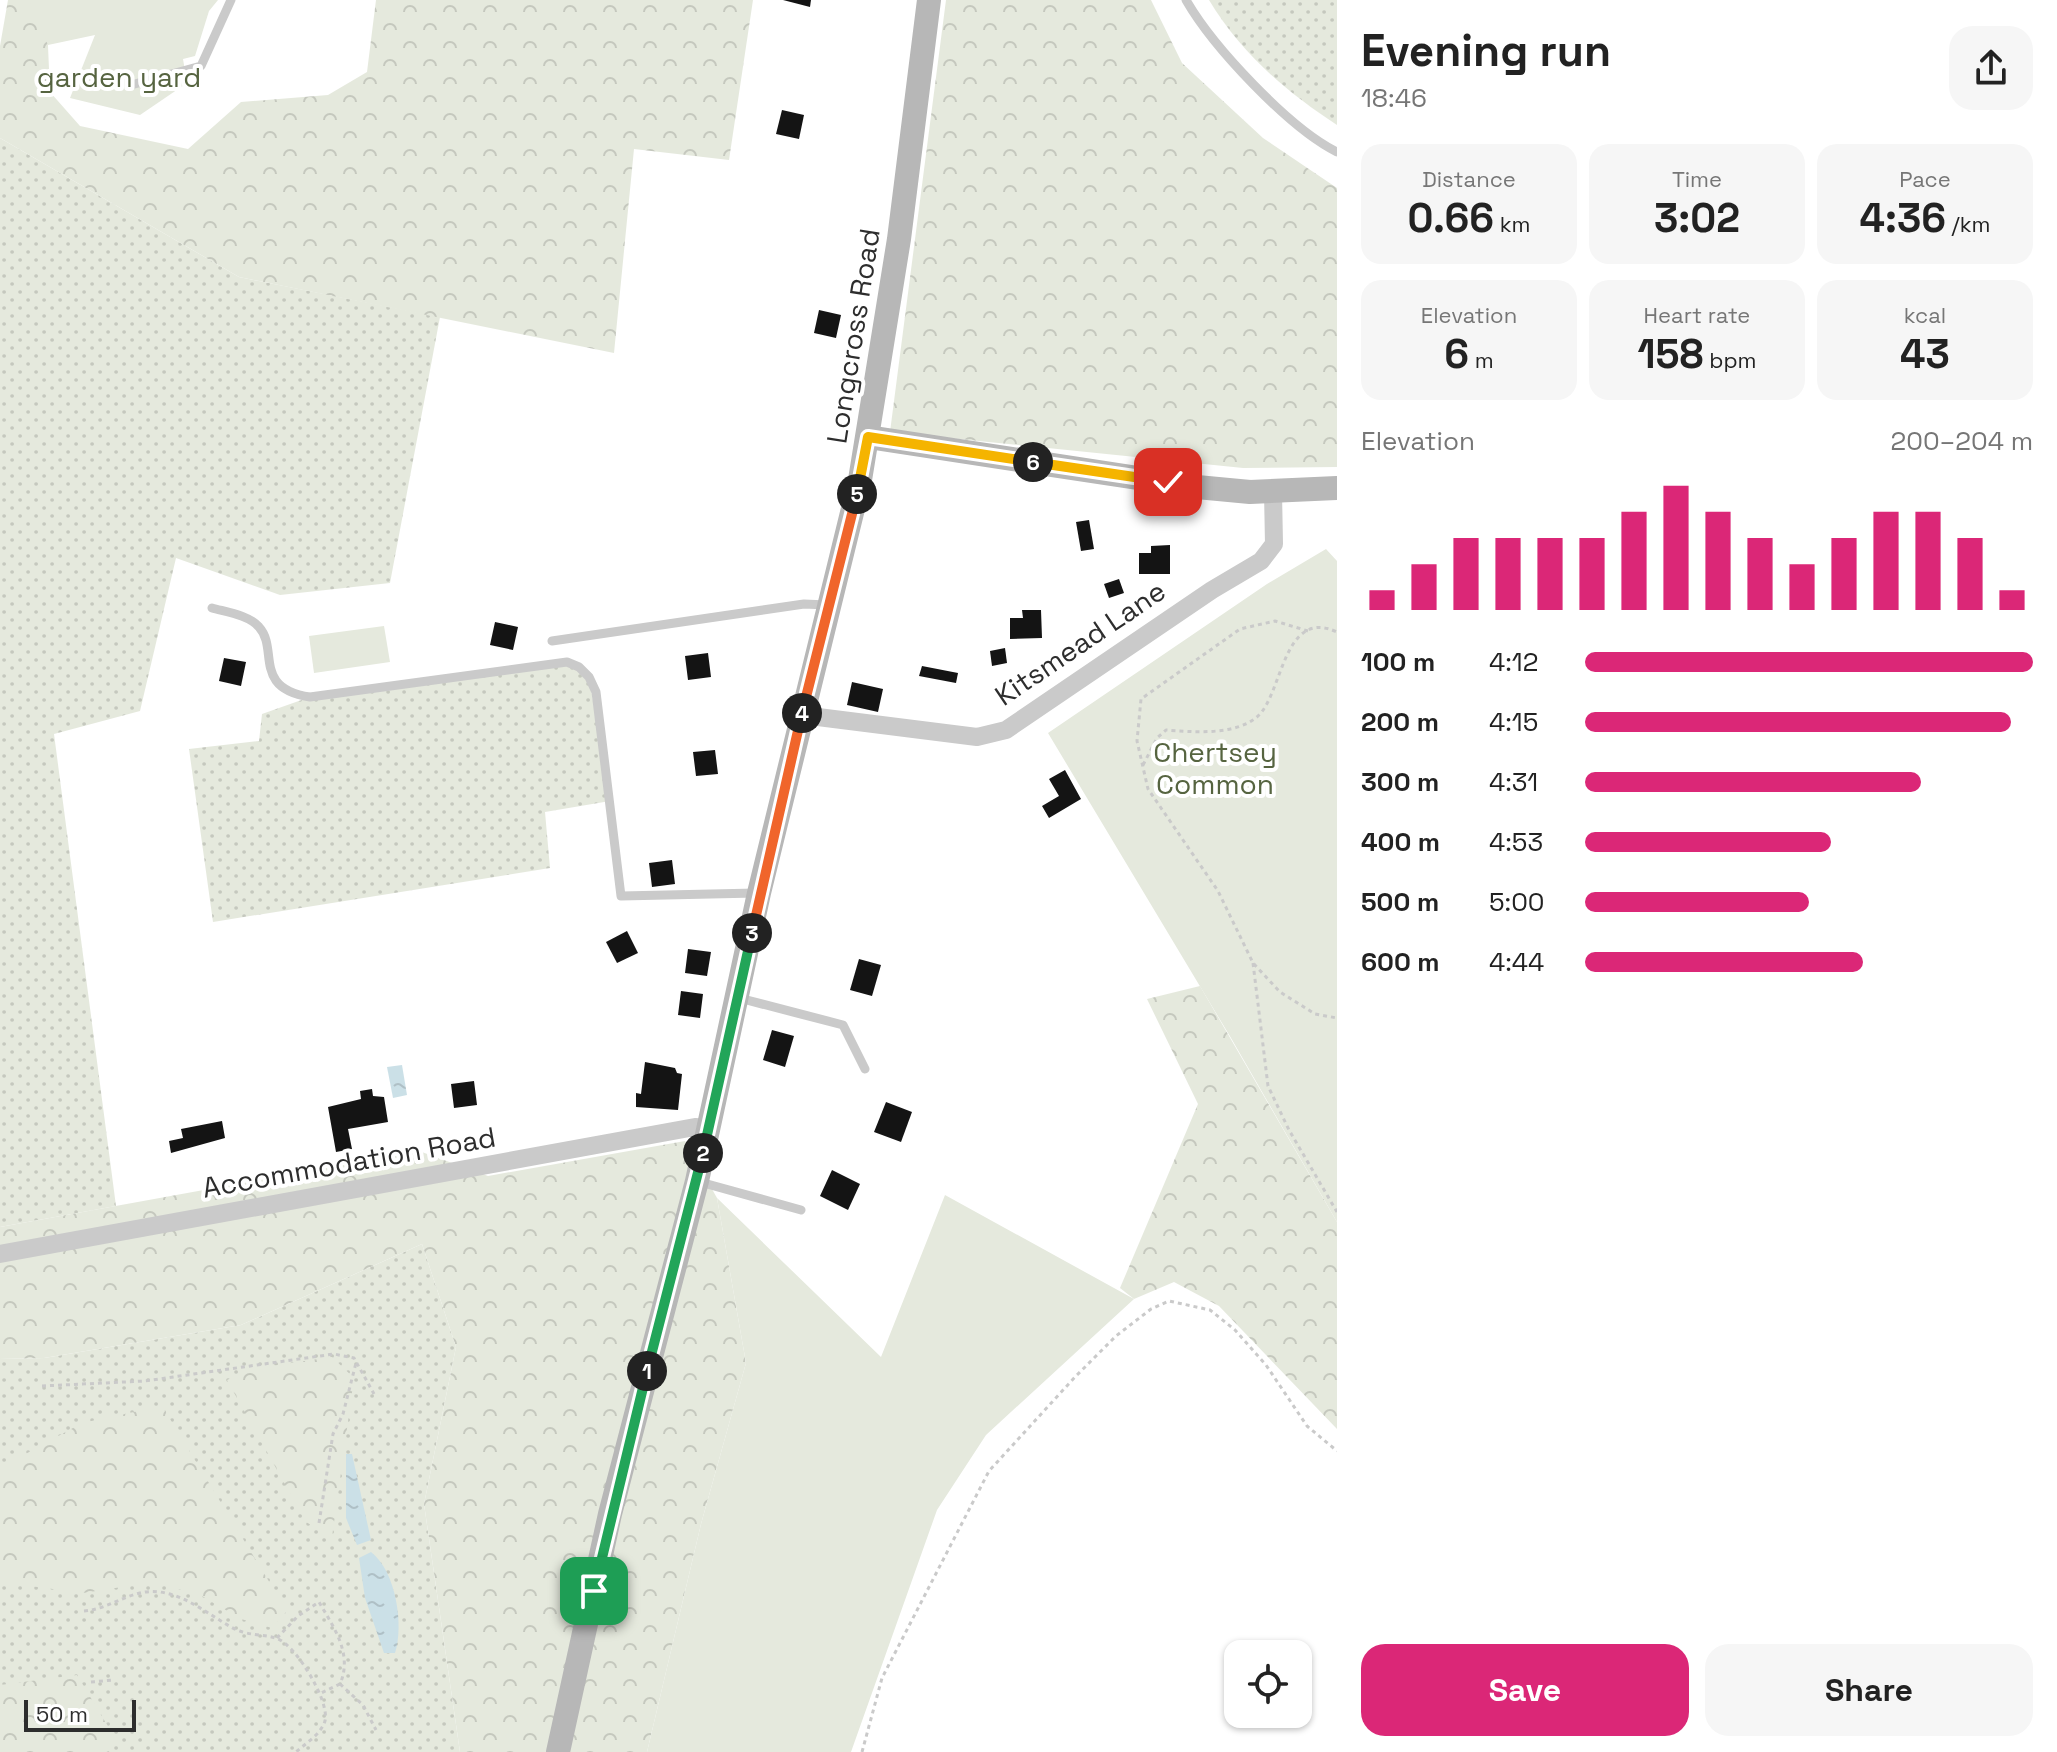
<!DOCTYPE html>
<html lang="en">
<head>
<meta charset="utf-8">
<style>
  :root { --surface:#fff; --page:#f6f6f6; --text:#222; --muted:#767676; --accent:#db2777 }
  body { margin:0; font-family:"Space Grotesk",sans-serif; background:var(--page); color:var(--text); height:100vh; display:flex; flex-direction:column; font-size:30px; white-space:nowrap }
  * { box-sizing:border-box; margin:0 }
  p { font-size:26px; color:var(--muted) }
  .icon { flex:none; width:44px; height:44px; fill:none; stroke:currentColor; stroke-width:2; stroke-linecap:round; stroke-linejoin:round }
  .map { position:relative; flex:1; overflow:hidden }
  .details { display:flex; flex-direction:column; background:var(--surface); width:720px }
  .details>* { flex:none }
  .buttons { position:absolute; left:1224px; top:1640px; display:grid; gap:16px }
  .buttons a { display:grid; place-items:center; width:88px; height:88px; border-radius:16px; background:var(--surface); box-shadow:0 2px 6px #0004; font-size:40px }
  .scale { position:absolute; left:24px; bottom:20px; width:112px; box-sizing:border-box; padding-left:8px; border:4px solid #2d2d2d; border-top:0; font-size:22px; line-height:28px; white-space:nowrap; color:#2d2d2d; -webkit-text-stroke:6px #fff; paint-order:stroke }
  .pin { position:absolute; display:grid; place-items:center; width:68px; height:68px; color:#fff; margin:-34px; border-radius:16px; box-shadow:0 4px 12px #0006 }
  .km { position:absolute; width:40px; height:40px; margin:-20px; border-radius:50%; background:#222; color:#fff; font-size:22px; line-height:40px; text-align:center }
  .round { display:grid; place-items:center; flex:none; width:84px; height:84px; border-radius:24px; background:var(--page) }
  .head { display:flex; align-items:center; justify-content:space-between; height:136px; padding:0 24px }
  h1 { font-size:44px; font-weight:700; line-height:60px }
  .metrics { display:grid; grid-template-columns:repeat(3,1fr); gap:12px; height:136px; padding:8px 24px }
  .metrics div { display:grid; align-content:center; border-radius:20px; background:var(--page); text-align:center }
  .metrics b { font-size:40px; font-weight:700 }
  .metrics small { font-size:22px; font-weight:400 }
  .metrics p { font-size:22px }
  .chart { height:224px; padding:16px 24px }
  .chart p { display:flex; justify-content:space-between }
  .chart svg { width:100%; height:144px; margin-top:8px; stroke:var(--accent); stroke-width:6 }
  .button { display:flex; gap:16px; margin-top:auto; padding:16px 24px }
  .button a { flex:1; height:92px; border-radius:24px; background:var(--accent); color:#fff; font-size:32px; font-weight:700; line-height:92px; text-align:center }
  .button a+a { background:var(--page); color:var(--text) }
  ul { padding:0 24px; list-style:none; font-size:26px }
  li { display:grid; grid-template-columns:128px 96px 1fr; align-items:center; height:60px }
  li i { height:20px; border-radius:10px; background:var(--accent) }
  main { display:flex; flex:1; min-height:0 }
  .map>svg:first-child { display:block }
  .grass { fill:url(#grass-dots) }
  .forest { fill:url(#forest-crowns) }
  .green { fill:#e5e9dd }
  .water { fill:url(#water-ripples) }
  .building { fill:#141414 }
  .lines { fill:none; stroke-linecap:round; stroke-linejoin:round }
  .path { stroke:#cacaca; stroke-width:3; stroke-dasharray:4 4; stroke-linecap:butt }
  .lane { stroke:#cacaca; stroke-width:9 }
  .street { stroke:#cacaca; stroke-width:18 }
  .secondary { stroke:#b7b7b7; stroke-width:24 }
  .split-1-casing { stroke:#fff; stroke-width:16 }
  .split-2-casing { stroke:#fff; stroke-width:16 }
  .split-3-casing { stroke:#fff; stroke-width:16 }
  .split-4-casing { stroke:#fff; stroke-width:16 }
  .split-5-casing { stroke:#fff; stroke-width:16 }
  .split-6-casing { stroke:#fff; stroke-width:16 }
  .split-7-casing { stroke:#fff; stroke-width:16 }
  .split-1 { stroke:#22a559; stroke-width:10 }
  .split-2 { stroke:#22a559; stroke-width:10 }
  .split-3 { stroke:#22a559; stroke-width:10 }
  .split-4 { stroke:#f0652b; stroke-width:10 }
  .split-5 { stroke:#f0652b; stroke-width:10 }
  .split-6 { stroke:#f5b400; stroke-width:10 }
  .split-7 { stroke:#f5b400; stroke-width:10 }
  .labels { text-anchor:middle; stroke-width:8; stroke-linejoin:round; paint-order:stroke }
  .park-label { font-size:28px; fill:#566440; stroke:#fff }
  .street-label { font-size:28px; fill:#2d2d2d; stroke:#fff }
</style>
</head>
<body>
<main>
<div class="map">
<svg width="1337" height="1752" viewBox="0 0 1337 1752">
  <defs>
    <pattern id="grass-dots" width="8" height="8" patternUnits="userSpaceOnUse" patternTransform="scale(2)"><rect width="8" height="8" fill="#e5e9dd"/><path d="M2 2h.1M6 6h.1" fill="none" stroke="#c5c8be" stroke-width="1.8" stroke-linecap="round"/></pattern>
    <pattern id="forest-crowns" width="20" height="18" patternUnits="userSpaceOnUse" patternTransform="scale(2)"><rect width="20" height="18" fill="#e5e9dd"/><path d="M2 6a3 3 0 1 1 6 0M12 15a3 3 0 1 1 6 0" fill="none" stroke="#c5c8be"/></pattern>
    <pattern id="water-ripples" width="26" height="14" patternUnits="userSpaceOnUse" patternTransform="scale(2)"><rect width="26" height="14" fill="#cbe0e7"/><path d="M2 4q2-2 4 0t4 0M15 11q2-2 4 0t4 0" fill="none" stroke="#afc0c6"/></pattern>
  </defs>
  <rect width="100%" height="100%" fill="#fff"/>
  <!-- grass -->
  <g class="grass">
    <path d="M 1209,0 L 1337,0 L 1337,125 C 1286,92 1241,53 1209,0 Z"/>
    <path d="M 0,138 L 239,277 L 440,317 L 390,583 L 280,595 L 176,558 L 140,711 L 54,734 L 116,1206 L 0,1227 Z"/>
    <path d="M 567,662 L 589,677 L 610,801 L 545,812 L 550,868 L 213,922 L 189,749 L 259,741 L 262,714 L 310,697 Z"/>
    <path d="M 422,1244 L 456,1347 L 424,1504 L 460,1752 L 0,1752 L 0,1359 L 44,1358 L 241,1325 Z"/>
  </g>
  <!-- forest -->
  <g class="forest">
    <path d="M 8,0 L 46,0 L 50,92 L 80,126 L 188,149 L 241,102 L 328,95 L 367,72 L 376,0 L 753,0 L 729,160 L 634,149 L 614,353 L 239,277 L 0,138 L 0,46 Z"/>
    <path d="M 946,0 L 1151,0 L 1182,63 L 1263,138 L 1337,188 L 1337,467 L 1243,468 L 890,432 Z"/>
    <path d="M 1200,986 L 1337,1222 L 1337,1429 L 1219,1306 L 1174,1282 L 1134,1299 L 1120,1288 L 1198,1104 L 1147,999 Z"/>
    <path d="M 685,1141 L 717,1198 L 746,1363 L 701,1524 L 647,1752 L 460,1752 L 424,1504 L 456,1347 L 422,1244 L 241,1325 L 44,1358 L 0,1359 L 0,1227 L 419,1151 L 488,1176 Z"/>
    <path d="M 332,1357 L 354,1378 L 332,1537 L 306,1522 L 227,1380 L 250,1369 Z"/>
    <path d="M 162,1406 L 287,1611 L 272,1628 L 241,1619 L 202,1596 L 154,1582 L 83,1593 L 0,1582 L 0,1468 L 82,1423 Z"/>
    <path d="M 77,1675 L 112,1733 L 109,1752 L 0,1752 L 0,1685 Z"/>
  </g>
  <!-- green -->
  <g class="green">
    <path d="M 29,0 L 218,0 L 209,11 L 195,56 L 183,59 L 187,83 L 140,115 L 70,98 L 95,35 L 48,45 Z"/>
    <path d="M 1326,549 L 1337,561 L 1337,1222 L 1231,1038 L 1048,733 L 1267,584 Z"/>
    <path d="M 384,626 L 390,662 L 314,673 L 309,636 Z"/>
    <path d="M 945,1195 L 1134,1299 L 986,1435 L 937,1510 L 851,1752 L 647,1752 L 701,1524 L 746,1363 L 717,1198 L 881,1357 Z"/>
  </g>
  <!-- water -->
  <g class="water">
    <path d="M 402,1065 L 407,1095 L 393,1098 L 387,1067 Z"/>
    <path d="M 346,1454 L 352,1454 L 371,1540 L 357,1545 L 346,1518 Z"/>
    <path d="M 371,1552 C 396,1571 404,1625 395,1653 L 384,1653 L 365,1598 L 359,1558 Z"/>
  </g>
  <!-- building -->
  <g class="building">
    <path d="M 783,0 L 811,0 L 810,7 Z"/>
    <path d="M 782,110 L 804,115 L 799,139 L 776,134 Z"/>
    <path d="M 819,310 L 841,315 L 836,338 L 814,333 Z"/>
    <path d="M 1089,520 L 1094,549 L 1081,551 L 1076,522 Z"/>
    <path d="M 1170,545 L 1170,574 L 1139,574 L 1139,553 L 1151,553 L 1151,546 Z"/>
    <path d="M 1119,579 L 1124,593 L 1109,598 L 1104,584 Z"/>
    <path d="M 1022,610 L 1041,610 L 1042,638 L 1010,639 L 1010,618 L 1023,618 Z"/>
    <path d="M 495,622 L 518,627 L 513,650 L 490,645 Z"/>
    <path d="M 1005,648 L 1007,663 L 992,666 L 990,651 Z"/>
    <path d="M 708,653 L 711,677 L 688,680 L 685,656 Z"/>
    <path d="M 224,658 L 246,662 L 241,686 L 219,681 Z"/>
    <path d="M 922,666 L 958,673 L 956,683 L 919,676 Z"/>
    <path d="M 852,682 L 883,689 L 878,712 L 847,705 Z"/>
    <path d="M 715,750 L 718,774 L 696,776 L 693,752 Z"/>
    <path d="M 1065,770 L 1081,799 L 1049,818 L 1042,806 L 1059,796 L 1049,779 Z"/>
    <path d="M 672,860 L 675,884 L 652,887 L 649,863 Z"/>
    <path d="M 627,931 L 638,953 L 617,963 L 606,942 Z"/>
    <path d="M 688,949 L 711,952 L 707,976 L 685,973 Z"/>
    <path d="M 859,959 L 881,965 L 872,996 L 850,990 Z"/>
    <path d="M 681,991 L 703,994 L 700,1018 L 678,1015 Z"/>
    <path d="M 772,1030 L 794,1036 L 785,1067 L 763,1060 Z"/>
    <path d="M 645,1062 L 675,1068 L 677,1073 L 682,1074 L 678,1110 L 636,1107 L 636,1093 L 641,1094 Z"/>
    <path d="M 474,1081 L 477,1105 L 454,1108 L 451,1084 Z"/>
    <path d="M 372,1089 L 373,1096 L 384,1097 L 388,1122 L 348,1129 L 352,1149 L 336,1152 L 328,1107 L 361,1099 L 360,1091 Z"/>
    <path d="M 886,1102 L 912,1112 L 901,1142 L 874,1132 Z"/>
    <path d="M 222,1121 L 225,1138 L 171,1153 L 169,1141 L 183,1138 L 181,1129 Z"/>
    <path d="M 832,1170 L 860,1184 L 848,1210 L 820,1196 Z"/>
  </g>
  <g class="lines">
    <!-- path -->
    <g class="path">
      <path d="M 1308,631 L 1275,621 L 1240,629 L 1141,699 L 1137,741 L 1148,789 L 1218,891 L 1253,963 L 1280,992 L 1315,1014 L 1337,1018"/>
      <path d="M 1143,765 L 1157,738 L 1166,730 C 1193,732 1236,736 1258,716 C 1283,693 1283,607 1337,632"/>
      <path d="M 1253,963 L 1268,1086 L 1289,1130 L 1337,1212"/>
      <path d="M 42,1386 L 145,1381 L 334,1354 L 354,1358 L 374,1394"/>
      <path d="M 319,1523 L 333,1434 L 343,1414 L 356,1363"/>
      <path d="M 84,1611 C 111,1609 132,1588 160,1592 C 187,1596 208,1614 231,1627 C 248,1637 263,1633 278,1639 C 296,1646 330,1701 325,1721 C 321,1734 306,1743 296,1752"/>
      <path d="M 277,1638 L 298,1616 L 319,1602 C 334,1628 353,1654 340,1684 L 321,1693"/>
      <path d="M 91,1682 L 114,1680"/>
      <path d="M 340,1684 L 363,1705 L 376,1730"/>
      <path d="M 862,1752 L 882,1678 L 989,1471 L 1075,1377 L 1116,1336 L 1151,1309 L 1169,1301 L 1210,1310 L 1235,1330 L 1266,1365 L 1307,1426 L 1337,1451"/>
    </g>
    <!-- lane -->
    <g class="lane">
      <path d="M 1186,0 C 1213,47 1289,128 1337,152"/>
      <path d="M 131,85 L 201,66 L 231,0"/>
      <path d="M 212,608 C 226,612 249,615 259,627 C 279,649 252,688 310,697 L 567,662 L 579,667 L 589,677 L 596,692 L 621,896 L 756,893"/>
      <path d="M 552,641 L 804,604 L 827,605"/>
      <path d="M 739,998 L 843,1025 L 865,1069"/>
      <path d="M 700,1182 L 801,1210"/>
    </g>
    <!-- street -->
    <g class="street">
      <path d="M 802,715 L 977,737 L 1006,730 L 1212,590 L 1261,561 L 1274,544 L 1273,492"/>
      <path d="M 0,1254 L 695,1127 L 708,1128"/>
    </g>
    <!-- secondary -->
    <g class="secondary">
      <path d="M 868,437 L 1197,487 L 1250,492 L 1337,488"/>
      <path d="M 558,1752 L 610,1514 L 697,1181 L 759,893 L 860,480 L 899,239 L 929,0"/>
    </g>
  </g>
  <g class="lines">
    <!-- split-1 casing -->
    <g class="split-1-casing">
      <path id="split-1" d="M 594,1591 L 647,1371"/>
    </g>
    <!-- split-2 casing -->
    <g class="split-2-casing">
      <path id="split-2" d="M 647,1371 L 703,1153"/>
    </g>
    <!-- split-3 casing -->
    <g class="split-3-casing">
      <path id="split-3" d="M 703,1153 L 752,933"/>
    </g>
    <!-- split-4 casing -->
    <g class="split-4-casing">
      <path id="split-4" d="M 752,933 L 802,713"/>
    </g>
    <!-- split-5 casing -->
    <g class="split-5-casing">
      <path id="split-5" d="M 802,713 L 857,494"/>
    </g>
    <!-- split-6 casing -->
    <g class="split-6-casing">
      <path id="split-6" d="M 857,494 L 868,437 L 1033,462"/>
    </g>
    <!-- split-7 casing -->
    <g class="split-7-casing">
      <path id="split-7" d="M 1033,462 L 1168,482"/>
    </g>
    <!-- split-1 -->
    <use href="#split-1" class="split-1"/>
    <!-- split-2 -->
    <use href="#split-2" class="split-2"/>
    <!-- split-3 -->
    <use href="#split-3" class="split-3"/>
    <!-- split-4 -->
    <use href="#split-4" class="split-4"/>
    <!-- split-5 -->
    <use href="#split-5" class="split-5"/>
    <!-- split-6 -->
    <use href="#split-6" class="split-6"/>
    <!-- split-7 -->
    <use href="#split-7" class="split-7"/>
  </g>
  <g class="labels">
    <!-- park labels -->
    <g class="park-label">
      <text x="119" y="87">garden yard</text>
      <text x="1215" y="762">Chertsey<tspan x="1215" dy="32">Common</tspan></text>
    </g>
    <!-- street labels -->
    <g class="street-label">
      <text transform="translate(853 336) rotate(-81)" y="10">Longcross Road</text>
      <text transform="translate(1080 643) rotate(-34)" y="10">Kitsmead Lane</text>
      <text transform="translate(349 1162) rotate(-10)" y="10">Accommodation Road</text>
    </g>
  </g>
</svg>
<div class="buttons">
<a><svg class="icon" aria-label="locate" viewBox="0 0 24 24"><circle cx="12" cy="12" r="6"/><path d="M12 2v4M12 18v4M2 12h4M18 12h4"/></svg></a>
</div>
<div class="scale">50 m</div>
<div class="pin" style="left:594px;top:1591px;background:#1e9e55"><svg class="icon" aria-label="arrive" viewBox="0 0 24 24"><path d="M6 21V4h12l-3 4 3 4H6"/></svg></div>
<div class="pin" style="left:1168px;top:482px;background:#d93025"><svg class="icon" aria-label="check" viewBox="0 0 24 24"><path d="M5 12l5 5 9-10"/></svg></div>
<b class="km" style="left:647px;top:1371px">1</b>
<b class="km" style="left:703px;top:1153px">2</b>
<b class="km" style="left:752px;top:933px">3</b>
<b class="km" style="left:802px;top:713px">4</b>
<b class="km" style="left:857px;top:494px">5</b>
<b class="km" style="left:1033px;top:462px">6</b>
</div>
<section class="details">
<div class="head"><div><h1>Evening run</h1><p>18:46</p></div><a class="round"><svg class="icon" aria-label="share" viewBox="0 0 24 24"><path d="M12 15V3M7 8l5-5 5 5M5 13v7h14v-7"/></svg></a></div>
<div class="metrics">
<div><p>Distance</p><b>0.66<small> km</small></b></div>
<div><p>Time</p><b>3:02</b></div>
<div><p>Pace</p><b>4:36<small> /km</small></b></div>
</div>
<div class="metrics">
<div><p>Elevation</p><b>6<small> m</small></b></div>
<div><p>Heart rate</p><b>158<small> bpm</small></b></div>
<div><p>kcal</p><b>43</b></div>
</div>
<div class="chart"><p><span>Elevation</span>200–204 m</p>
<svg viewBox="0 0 160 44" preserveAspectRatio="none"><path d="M5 44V38M15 44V30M25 44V22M35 44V22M45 44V22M55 44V22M65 44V14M75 44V6M85 44V14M95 44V22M105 44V30M115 44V22M125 44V14M135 44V14M145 44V22M155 44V38"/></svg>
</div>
<ul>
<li><b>100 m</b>4:12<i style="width:100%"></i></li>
<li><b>200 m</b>4:15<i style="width:95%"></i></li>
<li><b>300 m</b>4:31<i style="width:75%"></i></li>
<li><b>400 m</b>4:53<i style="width:55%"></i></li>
<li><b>500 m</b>5:00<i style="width:50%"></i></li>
<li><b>600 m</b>4:44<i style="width:62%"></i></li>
</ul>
<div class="button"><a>Save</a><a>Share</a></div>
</section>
</main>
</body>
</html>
